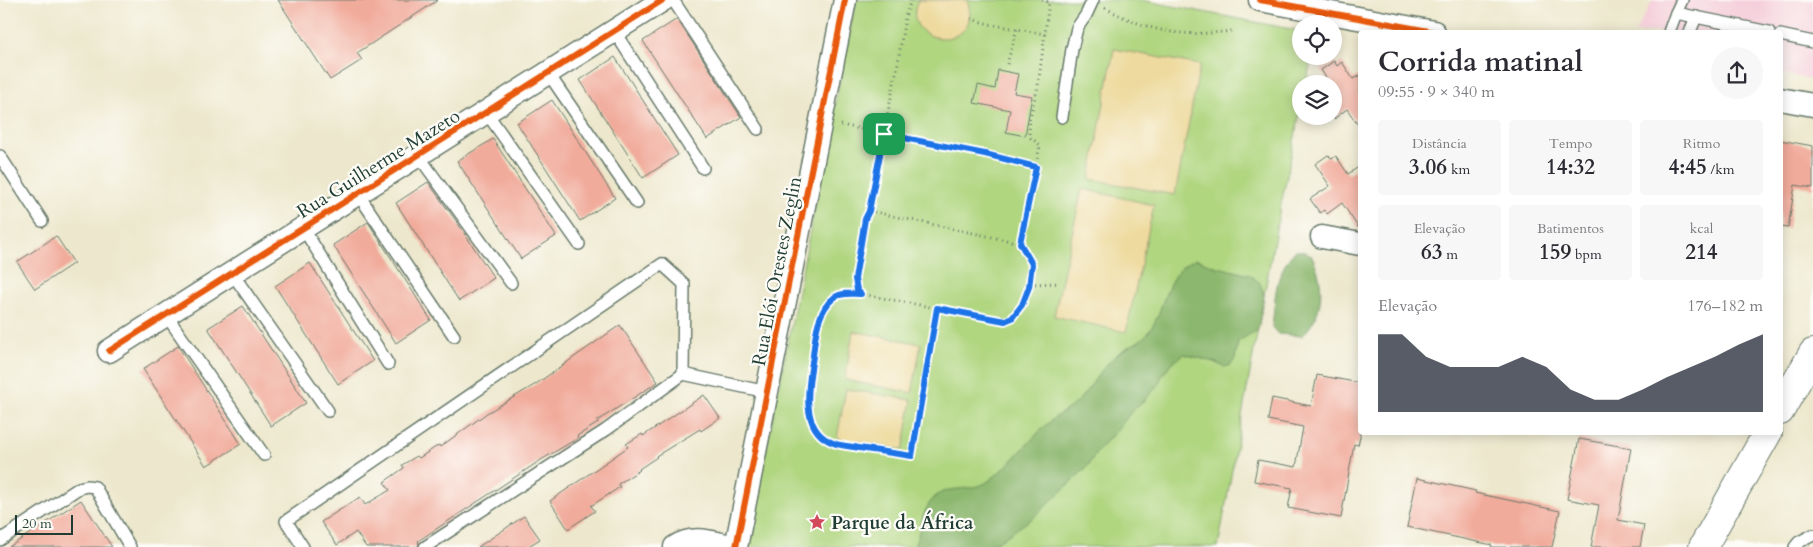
<!DOCTYPE html>
<html lang="pt">
<head>
<meta charset="utf-8">
<style>
  :root { --surface:#fff; --page:#f7f7f7; --text:#2b2b33; --muted:#7c7c81; --accent:#111827 }
  body { margin:0; font-family:Cardo,serif; background:var(--page); color:var(--text); height:100vh; display:flex; flex-direction:column; font-size:19px; white-space:nowrap }
  * { box-sizing:border-box; margin:0 }
  p { font-size:16px; color:var(--muted) }
  .icon { flex:none; width:28px; height:28px; fill:none; stroke:currentColor; stroke-width:2; stroke-linecap:round; stroke-linejoin:round }
  .map { position:relative; flex:1; overflow:hidden }
  .panel { position:absolute; left:1358px; top:30px; width:425px; height:405px; display:flex; flex-direction:column; background:var(--surface); border-radius:5px; box-shadow:0 2px 12px #0003 }
  .panel>* { flex:none }
  .fabs { position:absolute; left:1292px; top:15px; display:grid; gap:10px }
  .fabs a { display:grid; place-items:center; width:50px; height:50px; border-radius:50%; background:var(--surface); box-shadow:0 2px 12px #0003; font-size:25px }
  .scale { position:absolute; left:15px; bottom:12px; width:58px; box-sizing:border-box; padding-left:5px; border:2px solid #1f3d34; border-top:0; font-size:14px; line-height:18px; white-space:nowrap; color:#1f3d34; -webkit-text-stroke:4px #fdfcf7; paint-order:stroke }
  .pin { position:absolute; display:grid; place-items:center; width:42px; height:42px; color:#fff; margin:-21px; border-radius:10px; box-shadow:0 2px 8px #0006 }
  .round { display:grid; place-items:center; flex:none; width:52px; height:52px; border-radius:26px; background:var(--page) }
  .overview { display:flex; align-items:center; justify-content:space-between; height:85px; padding:0 20px }
  h1 { font-size:28px; font-weight:700; line-height:38px }
  .figures { display:grid; grid-template-columns:repeat(3,1fr); gap:8px; height:85px; padding:5px 20px }
  .figures div { display:grid; align-content:center; border-radius:5px; background:var(--page); text-align:center }
  .figures b { font-size:21px; font-weight:700 }
  .figures small { font-size:14px; font-weight:400 }
  .figures p { font-size:14px }
  .chart { height:140px; padding:10px 20px }
  .chart p { display:flex; justify-content:space-between }
  .chart svg { width:100%; height:90px; margin-top:5px; fill:var(--accent); opacity:.7 }
  .map>svg:first-child { display:block }
  .built { fill:#f5cfdb }
  .green { fill:#b0d680; stroke:#688a5a }
  .forest { fill:#8cb76e; stroke:#567a51 }
  .sand { fill:#eeda9e; stroke:#868c69 }
  .building { fill:#f1ab9b }
  .lines { fill:none; stroke-linecap:round; stroke-linejoin:round }
  .service-casing { stroke:#67796a; stroke-width:14 }
  .minor-casing { stroke:#67796a; stroke-width:25 }
  .primary-casing { stroke:#67796a; stroke-width:30 }
  .path { stroke:#67796a; stroke-width:3; stroke-dasharray:1 4; stroke-linecap:butt }
  .service { stroke:#fff; stroke-width:11 }
  .minor { stroke:#fff; stroke-width:22 }
  .primary { stroke:#fff; stroke-width:28 }
  .cycleway-casing { stroke:#fdfcf7; stroke-width:9 }
  .cycleway { stroke:#e8590c; stroke-width:6 }
  .route-casing { stroke:#fff; stroke-width:10 }
  .route { stroke:#1a73e8; stroke-width:6 }
  .labels { text-anchor:middle; stroke-width:4.5; stroke-linejoin:round; paint-order:stroke }
  .street-label { font-size:19px; fill:#1f3d34; stroke:#fdfcf7 }
  .poi-label { font-size:19px; font-weight:bold; fill:#1f3d34; stroke:#fdfcf7; text-anchor:start }
</style>
</head>
<body>
<div class="map">
<svg width="1813" height="547" viewBox="0 0 1813 547">
  <rect width="100%" height="100%" fill="#fdfcf7"/>
  <filter id="ink" filterUnits="userSpaceOnUse"><feTurbulence type="fractalNoise" baseFrequency=".02" numOctaves="2"/><feDisplacementMap in="SourceGraphic" scale="10" xChannelSelector="R" yChannelSelector="G"/><feConvolveMatrix kernelMatrix="1 2 1 2 8 2 1 2 1" color-interpolation-filters="sRGB"/></filter>
  <filter id="wash" filterUnits="userSpaceOnUse"><feTurbulence type="fractalNoise" baseFrequency=".0096" numOctaves="4" result="noise"/><feDisplacementMap in="SourceGraphic" scale="20" xChannelSelector="R" yChannelSelector="G"/><feGaussianBlur stdDeviation="1.12" result="paint"/><feColorMatrix in="noise" values="0 0 0 0 0 0 0 0 0 0 0 0 0 0 0 0 0 1.4 0 .05"/><feComposite in="paint" operator="in"/></filter>
  <g filter="url(#wash)">
    <rect width="100%" height="100%" fill="#ede8cd"/>
    <!-- built -->
    <path class="built" d="M 1653,0 L 1813,0 L 1813,80 L 1780,73 L 1780,32 L 1635,32 Z"/>
    <!-- green -->
    <path class="green" d="M 856,0 L 1141,0 L 1301,31 L 1301,56 L 1312,56 L 1306,84 L 1301,84 L 1301,107 L 1278,219 L 1218,547 L 747,547 Z"/>
    <!-- forest -->
    <g class="forest">
      <path d="M 1295,251 L 1304,251 L 1312,256 C 1325,284 1325,313 1302,336 L 1278,334 L 1272,327 C 1276,297 1273,276 1295,251 Z"/>
      <path d="M 1196,259 L 1214,266 L 1250,275 L 1260,283 L 1264,295 L 1258,330 L 1238,341 L 1235,359 L 1231,365 L 1224,367 L 1214,362 L 1184,354 L 1173,362 L 1163,374 L 1157,386 L 1144,401 L 1130,413 L 1121,426 L 1100,448 L 1086,468 L 1034,517 L 1001,540 L 984,547 L 914,547 C 921,532 921,510 934,498 C 947,484 971,493 987,482 C 1010,466 1027,443 1047,424 C 1056,415 1069,410 1078,401 C 1092,386 1103,365 1120,352 C 1127,347 1136,344 1143,338 C 1167,317 1161,271 1196,259 Z"/>
    </g>
    <!-- sand -->
    <g class="sand">
      <path d="M 918,0 L 967,0 C 986,53 897,48 918,0 Z"/>
      <path d="M 1114,49 L 1200,65 L 1175,195 L 1090,179 Z"/>
      <path d="M 1082,189 L 1154,205 L 1126,332 L 1054,316 Z"/>
      <path d="M 853,331 L 921,344 L 912,393 L 845,380 Z"/>
      <path d="M 846,389 L 912,400 L 903,450 L 837,438 Z"/>
    </g>
    <g id="blocks">
      <!-- building -->
      <g class="building">
        <path d="M 278,0 L 438,0 L 357,53 L 362,60 L 330,80 Z"/>
        <path d="M 677,19 L 741,117 L 707,139 L 643,41 Z"/>
        <path d="M 615,57 L 678,155 L 643,178 L 580,80 Z"/>
        <path d="M 1334,61 L 1337,66 L 1342,62 L 1353,79 L 1360,75 L 1360,128 L 1347,109 L 1334,119 L 1334,84 L 1330,84 L 1321,70 Z"/>
        <path d="M 998,70 L 1018,74 L 1014,93 L 1032,96 L 1025,136 L 1006,132 L 1010,110 L 974,103 L 978,85 L 995,89 Z"/>
        <path d="M 552,100 L 615,198 L 580,221 L 517,123 Z"/>
        <path d="M 493,139 L 556,236 L 521,259 L 457,161 Z"/>
        <path d="M 1780,140 L 1813,146 L 1813,188 L 1795,185 L 1788,228 L 1780,227 Z"/>
        <path d="M 1328,155 L 1332,159 L 1336,156 L 1348,174 L 1360,166 L 1360,230 L 1342,203 L 1327,214 L 1324,210 L 1320,213 L 1310,199 L 1330,186 L 1315,164 Z"/>
        <path d="M 428,182 L 459,225 L 494,278 L 459,301 L 396,203 Z"/>
        <path d="M 368,222 L 431,320 L 396,343 L 333,245 Z"/>
        <path d="M 56,236 L 74,263 L 35,289 L 17,262 Z"/>
        <path d="M 310,263 L 373,361 L 338,384 L 275,286 Z"/>
        <path d="M 243,306 L 306,403 L 271,426 L 208,328 Z"/>
        <path d="M 620,325 L 658,382 L 597,421 L 598,423 L 577,436 L 578,438 L 541,460 L 418,541 L 419,543 L 418,547 L 366,547 L 356,532 L 337,545 L 321,522 L 360,497 L 365,505 L 390,490 L 384,482 L 404,468 L 402,465 L 417,456 L 419,458 L 439,445 L 440,447 L 487,413 L 536,384 Z"/>
        <path d="M 178,346 L 241,444 L 206,466 L 143,369 Z"/>
        <path d="M 1317,375 L 1360,383 L 1360,437 L 1358,445 L 1354,444 L 1341,518 L 1288,508 L 1292,488 L 1254,481 L 1258,460 L 1296,467 L 1303,427 L 1268,420 L 1272,398 L 1311,406 Z"/>
        <path d="M 704,395 L 720,418 L 701,431 L 700,429 L 656,456 L 657,457 L 639,469 L 640,470 L 618,484 L 620,487 L 591,506 L 595,511 L 568,529 L 550,501 L 628,447 L 626,444 L 642,434 L 643,436 Z"/>
        <path d="M 1579,439 L 1631,448 L 1618,520 L 1644,525 L 1640,547 L 1591,547 L 1599,505 L 1567,499 Z"/>
        <path d="M 1417,478 L 1476,491 L 1475,493 L 1560,511 L 1552,547 L 1491,547 L 1492,545 L 1407,527 Z"/>
        <path d="M 81,500 L 112,547 L 9,547 Z"/>
        <path d="M 524,516 L 540,539 L 527,547 L 478,547 Z"/>
      </g>
    </g>
  </g>
  <g filter="url(#ink)">
    <use href="#blocks" fill-opacity="0" stroke="#67796a" stroke-width="1"/>
    <g class="lines">
      <!-- service casing -->
      <g class="service-casing">
        <g id="service">
          <path d="M 673,0 L 758,129"/>
          <path d="M 1682,0 L 1676,13 L 1769,32"/>
          <path d="M 614,31 L 703,168"/>
          <path d="M 1669,32 L 1676,13"/>
          <path d="M 1690,32 L 1696,17"/>
          <path d="M 1780,35 L 1813,42"/>
          <path d="M 548,73 L 637,203"/>
          <path d="M 486,112 L 579,244"/>
          <path d="M 1062,117 L 1072,49 L 1077,28 L 1086,15 L 1093,0"/>
          <path d="M 418,155 L 511,283"/>
          <path d="M 0,156 L 42,221"/>
          <path d="M 358,194 L 454,336"/>
          <path d="M 303,228 L 388,364"/>
          <path d="M 232,273 L 328,411"/>
          <path d="M 166,315 L 264,455"/>
          <path d="M 0,540 L 79,488 L 87,486 L 95,487 L 130,547"/>
          <path d="M 303,547 L 286,521 L 662,264 L 684,284 L 683,374"/>
          <path d="M 425,547 L 606,430 L 683,374 L 767,392"/>
          <path d="M 1795,547 L 1799,542 L 1813,535"/>
        </g>
      </g>
      <!-- minor casing -->
      <g class="minor-casing">
        <g id="minor">
          <path d="M 1260,0 L 1434,32"/>
          <path d="M 1780,99 L 1813,105"/>
          <path d="M 1322,237 L 1360,244"/>
          <path d="M 109,351 L 663,0"/>
          <path d="M 675,547 C 694,534 714,543 735,547"/>
          <path d="M 736,547 L 845,0"/>
        </g>
      </g>
      <!-- primary casing -->
      <g class="primary-casing">
        <g id="primary">
          <path d="M 1780,411 L 1813,353"/>
          <path d="M 1703,547 L 1768,432"/>
        </g>
      </g>
      <!-- path -->
      <g class="path">
        <path d="M 911,0 L 905,17 L 897,69 L 858,255 C 856,268 851,283 861,294 L 1005,321 L 1013,318 L 1022,305 L 1029,287 L 1032,264 L 1020,243 L 1040,145 L 1031,138 L 1029,134 L 1030,117 L 1038,86 L 1049,2 L 1042,0"/>
        <path d="M 1105,8 C 1153,33 1179,37 1232,31"/>
        <path d="M 971,19 L 989,24 L 1045,34"/>
        <path d="M 1007,64 L 1017,29"/>
        <path d="M 841,125 L 985,154 L 1035,167"/>
        <path d="M 869,211 L 1020,243"/>
        <path d="M 1030,284 L 1060,283"/>
        <path d="M 861,294 C 852,294 843,292 835,297 C 817,309 815,337 813,357 C 809,383 799,425 829,441 C 837,446 849,446 859,448 C 877,451 894,453 912,456 L 937,308"/>
      </g>
      <!-- service -->
      <use href="#service" class="service"/>
      <!-- minor -->
      <use href="#minor" class="minor"/>
      <!-- primary -->
      <use href="#primary" class="primary"/>
      <!-- cycleway casing -->
      <g class="cycleway-casing">
        <g id="cycleway">
          <path d="M 1260,0 L 1434,32"/>
          <path d="M 109,351 L 663,0"/>
          <path d="M 736,547 L 845,0"/>
        </g>
      </g>
      <!-- cycleway -->
      <use href="#cycleway" class="cycleway"/>
    </g>
  </g>
  <g class="lines" filter="url(#ink)">
    <!-- route casing -->
    <g class="route-casing">
      <path id="route" d="M 884,134 L 985,154 L 1036,167 L 1020,243 L 1032,264 L 1029,287 L 1022,305 L 1012,318 L 1005,321 L 937,308 L 912,456 C 894,453 877,451 859,448 C 849,446 837,446 829,441 C 799,426 809,382 813,356 C 815,337 817,310 835,297 C 843,292 852,294 861,294 L 857,290 L 855,279 L 865,219 L 869,211 Z"/>
    </g>
    <!-- route -->
    <use href="#route" class="route"/>
  </g>
  <!-- icons -->
  <defs>
    <g id="sight-bare" transform="scale(1.35)"><path d="M0-6L1.8-2.2L6-1.7L2.9 1.2L3.7 5.4L0 3.3L-3.7 5.4L-2.9 1.2L-6-1.7L-1.8-2.2Z" fill="#d1495b" stroke="#fdfcf7" stroke-width="2.5" paint-order="stroke"/></g>
  </defs>
  <g fill-rule="evenodd">
    <use href="#sight-bare" x="817" y="522"/>
  </g>
  <g class="labels">
    <!-- street labels -->
    <g class="street-label">
      <text transform="translate(378 163) rotate(-32)" y="7">Rua Guilherme Mazeto</text>
      <text transform="translate(776 271) rotate(-79)" y="7">Rua Elói Orestes Zeglin</text>
    </g>
    <!-- poi labels -->
    <g class="poi-label">
      <text x="831" y="529">Parque da África</text>
    </g>
  </g>
</svg>
<div class="fabs">
<a><svg class="icon" aria-label="locate" viewBox="0 0 24 24"><circle cx="12" cy="12" r="6"/><path d="M12 2v4M12 18v4M2 12h4M18 12h4"/></svg></a>
<a><svg class="icon" aria-label="layers" viewBox="0 0 24 24"><path d="M12 4l9 5-9 5-9-5zM3 14l9 5 9-5"/></svg></a>
</div>
<div class="scale">20 m</div>
<div class="pin" style="left:884px;top:134px;background:#1e9e55"><svg class="icon" aria-label="arrive" viewBox="0 0 24 24"><path d="M6 21V4h12l-3 4 3 4H6"/></svg></div>
<section class="panel">
<div class="overview"><div><h1>Corrida matinal</h1><p>09:55 · 9 × 340 m</p></div><a class="round"><svg class="icon" aria-label="share" viewBox="0 0 24 24"><path d="M12 15V3M7 8l5-5 5 5M5 13v7h14v-7"/></svg></a></div>
<div class="figures">
<div><p>Distância</p><b>3.06<small> km</small></b></div>
<div><p>Tempo</p><b>14:32</b></div>
<div><p>Ritmo</p><b>4:45<small> /km</small></b></div>
</div>
<div class="figures">
<div><p>Elevação</p><b>63<small> m</small></b></div>
<div><p>Batimentos</p><b>159<small> bpm</small></b></div>
<div><p>kcal</p><b>214</b></div>
</div>
<div class="chart"><p><span>Elevação</span>176–182 m</p>
<svg viewBox="0 0 160 44" preserveAspectRatio="none"><path d="M0 44V6L10 6L20 17L30 22L40 22L50 22L60 17L70 22L80 33L90 38L100 38L110 33L120 27L130 22L140 17L150 11L160 6V44z"/></svg>
</div>
</section>
</div>
</body>
</html>
